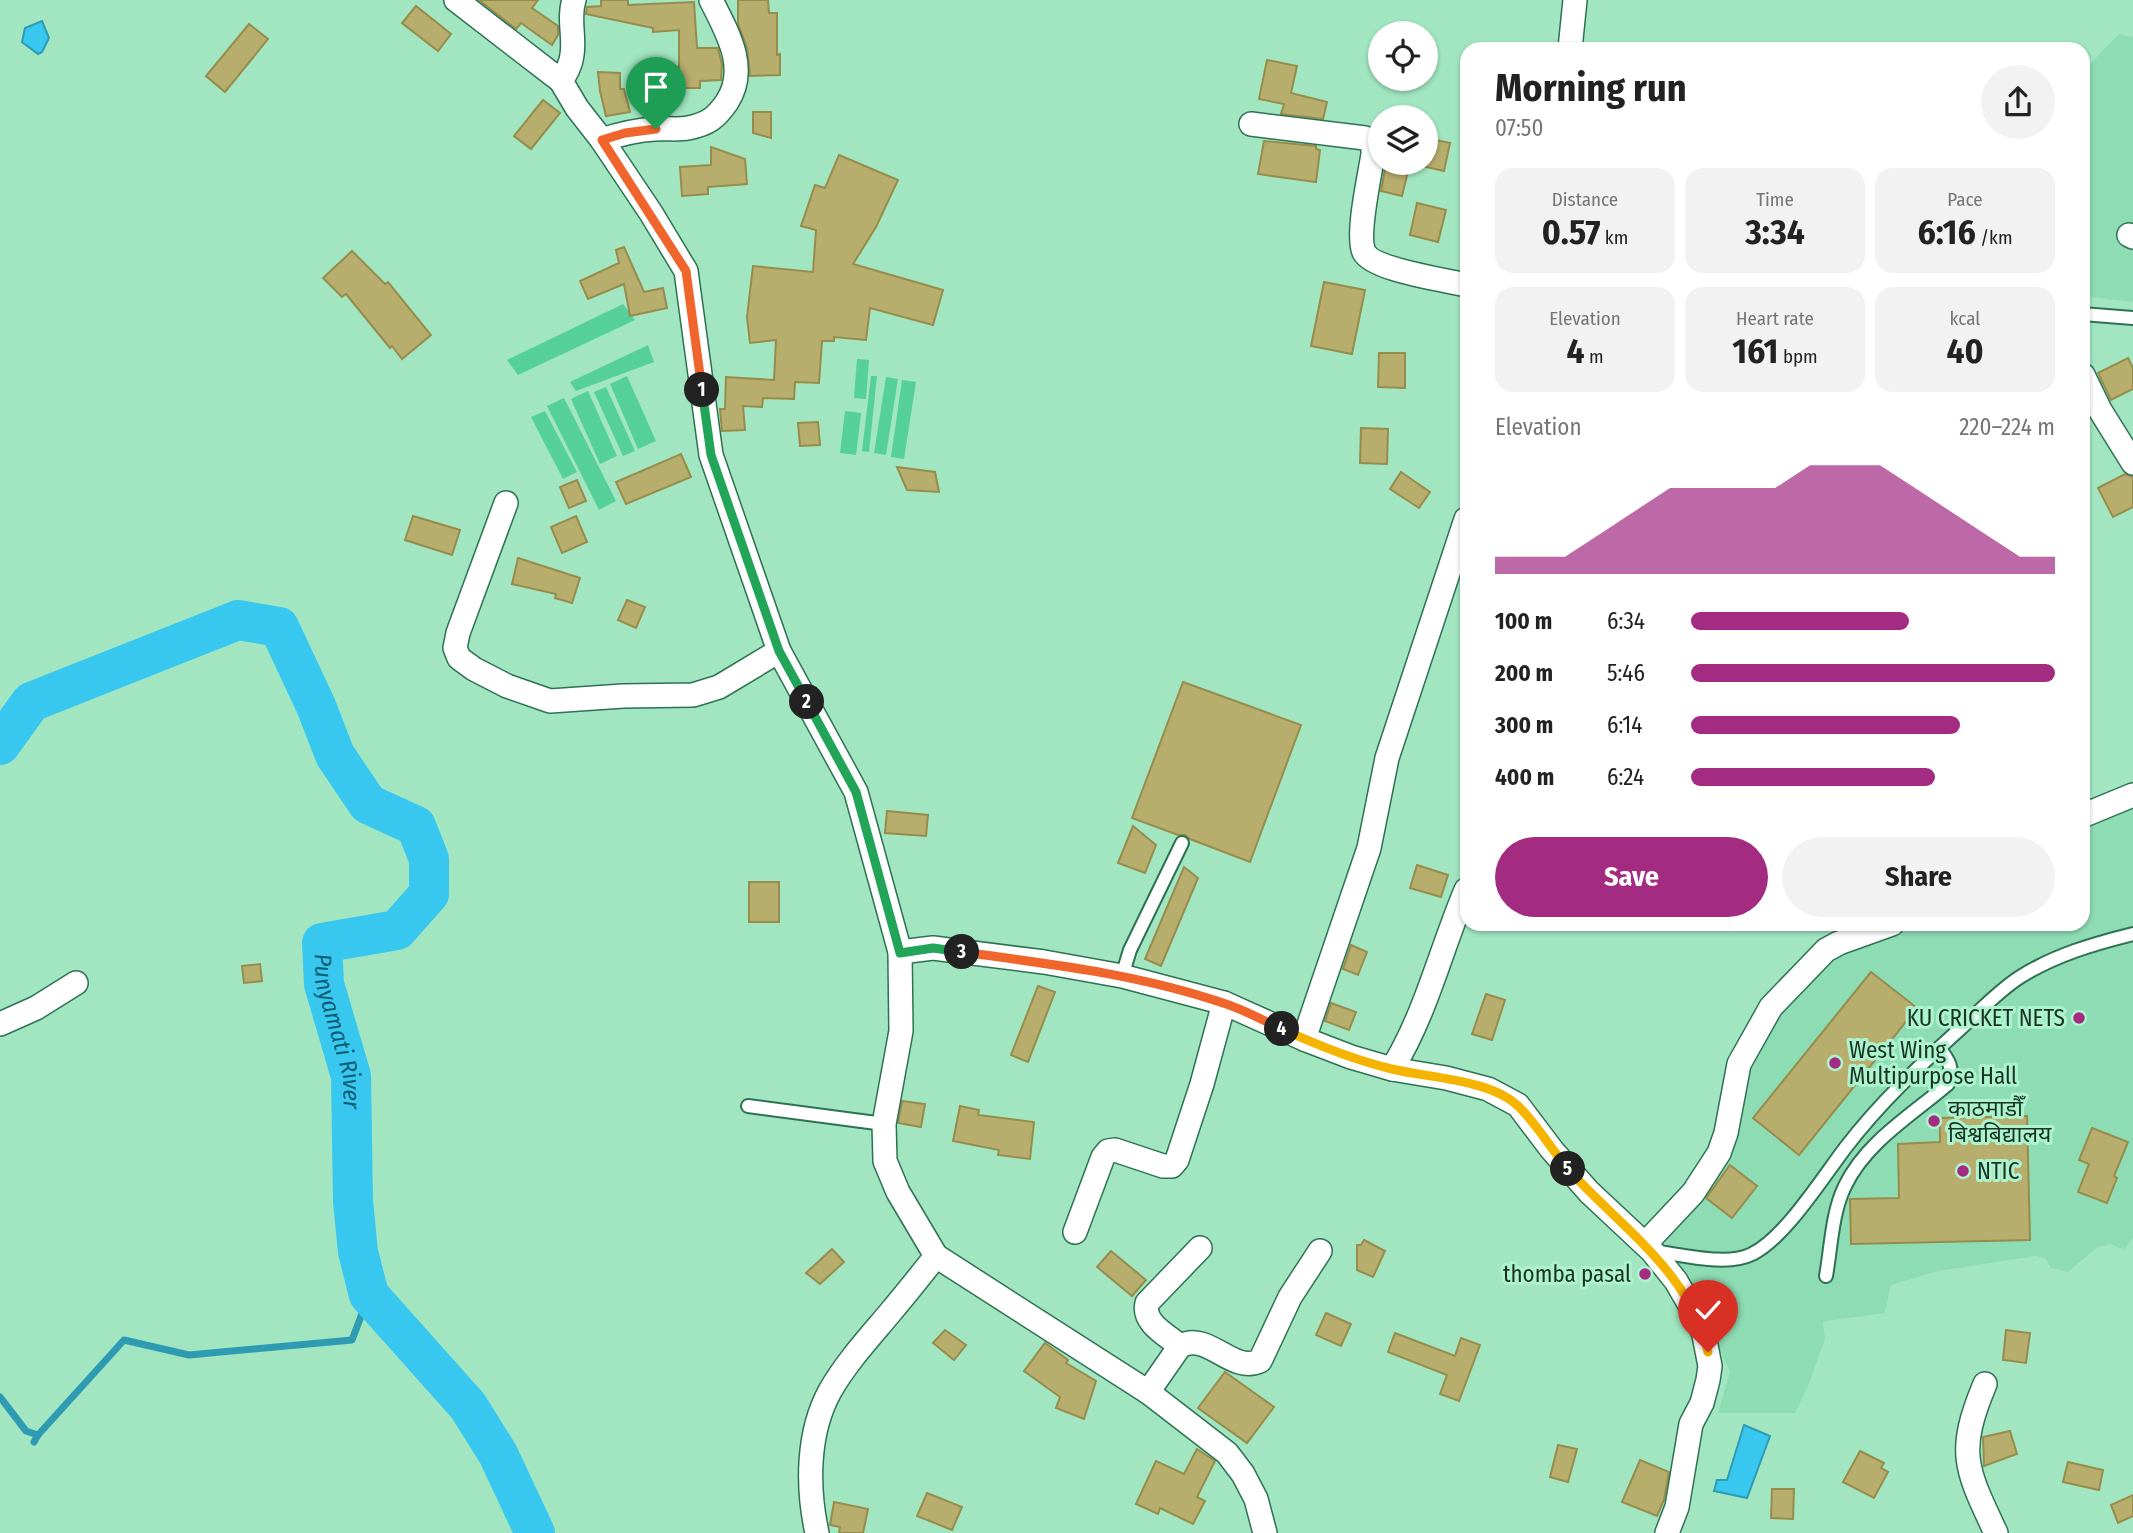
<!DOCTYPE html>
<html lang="en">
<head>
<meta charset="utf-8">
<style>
  :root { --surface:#fff; --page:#f2f2f2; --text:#222; --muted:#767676; --accent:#a32b82 }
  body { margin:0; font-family:"Fira Sans Condensed","Noto Sans Devanagari",sans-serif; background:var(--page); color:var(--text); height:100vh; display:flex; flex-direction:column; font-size:26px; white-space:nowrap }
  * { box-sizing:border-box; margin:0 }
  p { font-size:23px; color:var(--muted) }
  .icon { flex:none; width:38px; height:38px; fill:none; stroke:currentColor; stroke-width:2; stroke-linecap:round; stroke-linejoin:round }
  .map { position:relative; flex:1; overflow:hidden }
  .sheet { position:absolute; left:1460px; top:42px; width:630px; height:889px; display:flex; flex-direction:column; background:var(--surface); border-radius:21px; box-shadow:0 2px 5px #0004 }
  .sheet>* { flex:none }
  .controls { position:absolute; left:1368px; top:21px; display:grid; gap:14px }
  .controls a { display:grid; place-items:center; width:70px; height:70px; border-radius:50%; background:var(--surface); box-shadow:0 2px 5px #0004; font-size:35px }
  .pin { position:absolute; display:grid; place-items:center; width:60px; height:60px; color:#fff; margin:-72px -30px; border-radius:50% 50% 50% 0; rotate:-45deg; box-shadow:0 0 7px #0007 }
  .pin .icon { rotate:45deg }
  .km { position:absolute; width:35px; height:35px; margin:-18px; border-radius:50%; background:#222; color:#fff; font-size:19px; line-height:35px; text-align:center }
  .round { display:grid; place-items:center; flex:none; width:74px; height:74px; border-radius:37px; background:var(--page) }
  .overview { display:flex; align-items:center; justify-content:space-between; height:119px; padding:0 35px }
  h1 { font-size:38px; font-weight:700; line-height:52px }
  .metrics { display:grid; grid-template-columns:repeat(3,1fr); gap:10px; height:119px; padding:7px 35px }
  .metrics div { display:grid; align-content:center; border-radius:18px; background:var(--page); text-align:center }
  .metrics b { font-size:35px; font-weight:700 }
  .metrics small { font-size:19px; font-weight:400 }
  .metrics p { font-size:19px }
  .chart { height:196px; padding:14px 35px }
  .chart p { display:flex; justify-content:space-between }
  .chart svg { width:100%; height:126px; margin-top:7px; fill:var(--accent); opacity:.7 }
  .action { display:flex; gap:14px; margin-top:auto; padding:14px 35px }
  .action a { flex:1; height:80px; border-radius:42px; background:var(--accent); color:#fff; font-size:28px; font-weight:700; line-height:80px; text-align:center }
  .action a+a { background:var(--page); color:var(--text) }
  ul { padding:0 35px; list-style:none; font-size:23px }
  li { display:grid; grid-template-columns:112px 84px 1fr; align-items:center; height:52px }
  li i { height:18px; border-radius:9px; background:var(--accent) }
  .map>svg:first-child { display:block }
  .built { fill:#8edcb4 }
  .green { fill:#55d099 }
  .water { fill:#37c7ef; stroke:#2e9bb3; stroke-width:2 }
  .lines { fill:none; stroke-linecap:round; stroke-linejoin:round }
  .stream { stroke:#2e9bb3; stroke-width:7 }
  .river { stroke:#37c7ef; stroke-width:40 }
  .building { fill:#b7ae6d; stroke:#968c4c; stroke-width:2 }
  .lane-casing { stroke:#2d7253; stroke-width:16 }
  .street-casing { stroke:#2d7253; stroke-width:26 }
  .lane { stroke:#fff; stroke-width:12 }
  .street { stroke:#fff; stroke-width:23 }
  .split-1-casing { stroke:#fff; stroke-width:14 }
  .split-2-casing { stroke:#fff; stroke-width:14 }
  .split-3-casing { stroke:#fff; stroke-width:14 }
  .split-4-casing { stroke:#fff; stroke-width:14 }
  .split-5-casing { stroke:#fff; stroke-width:14 }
  .split-6-casing { stroke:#fff; stroke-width:14 }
  .split-1 { stroke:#f0652b; stroke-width:9 }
  .split-2 { stroke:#22a559; stroke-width:9 }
  .split-3 { stroke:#22a559; stroke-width:9 }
  .split-4 { stroke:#f0652b; stroke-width:9 }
  .split-5 { stroke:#f5b400; stroke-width:9 }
  .split-6 { stroke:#f5b400; stroke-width:9 }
  .poi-dot { fill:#a32b82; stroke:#adf3ce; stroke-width:2.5 }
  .labels { text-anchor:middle; stroke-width:6; stroke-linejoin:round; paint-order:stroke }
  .poi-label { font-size:23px; fill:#183426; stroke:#adf3ce; text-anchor:start }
  .water-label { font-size:24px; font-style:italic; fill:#0e5c70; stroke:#adf3ce }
</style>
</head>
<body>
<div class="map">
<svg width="2133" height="1533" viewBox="0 0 2133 1533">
  <rect width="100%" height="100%" fill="#a1e6c1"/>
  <!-- built -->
  <g class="built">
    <path d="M 2119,34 L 2133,37 L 2133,302 L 2083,296 L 2083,71 Z"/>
    <path d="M 2133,806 L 2133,1237 L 2125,1250 L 2110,1244 L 2096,1248 L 2068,1272 L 2051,1268 L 2046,1259 L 2036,1256 L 1938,1271 L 1891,1285 L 1885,1313 L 1826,1321 L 1823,1323 L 1825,1339 L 1808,1386 L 1795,1413 L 1718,1413 L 1730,1372 L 1693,1289 L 1663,1238 L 1726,1163 L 1753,1047 L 1830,959 L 1925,924 L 2082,924 L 2083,825 Z"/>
  </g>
  <!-- green -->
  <g class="green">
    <path d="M 623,304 L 635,320 L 518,375 L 507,360 Z"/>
    <path d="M 648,345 L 654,362 L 576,391 L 570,382 Z"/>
    <path d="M 857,359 L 869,360 L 866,399 L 854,398 Z"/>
    <path d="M 627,376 L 656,441 L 638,449 L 610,384 Z"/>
    <path d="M 871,376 L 877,376 L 869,452 L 862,451 Z"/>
    <path d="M 886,377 L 898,379 L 886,455 L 874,453 Z"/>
    <path d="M 902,380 L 916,382 L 904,459 L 891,457 Z"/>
    <path d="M 606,387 L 635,451 L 623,456 L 594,392 Z"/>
    <path d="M 588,391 L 617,456 L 600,464 L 571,399 Z"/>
    <path d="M 564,398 L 616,501 L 599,510 L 547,406 Z"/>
    <path d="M 545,411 L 577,472 L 563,479 L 531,417 Z"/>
    <path d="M 845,411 L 861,413 L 856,455 L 840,453 Z"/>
  </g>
  <!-- water -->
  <g class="water">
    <path d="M 42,21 L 49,38 L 42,52 L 38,54 L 22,42 L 25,28 Z"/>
    <path d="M 1744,1425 L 1770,1436 L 1747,1498 L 1714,1491 L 1717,1480 L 1727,1480 Z"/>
  </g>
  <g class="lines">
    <!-- stream -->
    <g class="stream">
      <path d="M 0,1397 L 26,1431 L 38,1435"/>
      <path d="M 34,1442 L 38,1435 L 124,1340 L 189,1355 L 352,1340 L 369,1295"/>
    </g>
    <!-- river -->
    <path class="river" id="s1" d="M 0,745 L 31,702 L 238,620 L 279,627 L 316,706 L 335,755 L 368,804 L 416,826 L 429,859 L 429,894 L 397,930 L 322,943 L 324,984 L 351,1076 L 353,1201 L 358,1252 L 369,1295 L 468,1406 L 498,1454 L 535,1533"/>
  </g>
  <!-- building -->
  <g class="building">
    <path d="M 479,0 L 538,0 L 532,8 L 558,26 L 558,35 L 552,45 L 521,23 L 516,29 Z"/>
    <path d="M 601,0 L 628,0 L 628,5 L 694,2 L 697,48 L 718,48 L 722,65 L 721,80 L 700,81 L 700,88 L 679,88 L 679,30 L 653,32 L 653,28 L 586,14 L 587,7 L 601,6 Z"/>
    <path d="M 738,0 L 768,0 L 769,13 L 777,13 L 777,55 L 780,54 L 780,75 L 750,76 L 747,48 L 738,24 Z"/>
    <path d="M 416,6 L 451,34 L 438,51 L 402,23 Z"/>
    <path d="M 249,24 L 268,39 L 225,92 L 206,76 Z"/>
    <path d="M 1267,60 L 1297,66 L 1291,93 L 1327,102 L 1323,119 L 1281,114 L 1284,104 L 1259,99 Z"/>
    <path d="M 598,72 L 620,73 L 620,89 L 624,89 L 630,112 L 606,116 L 600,91 Z"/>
    <path d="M 543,100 L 560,113 L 531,149 L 514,136 Z"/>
    <path d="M 753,112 L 771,112 L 771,138 L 753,133 Z"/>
    <path d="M 1426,138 L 1450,143 L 1444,171 L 1426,167 Z"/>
    <path d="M 1264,141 L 1316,146 L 1316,149 L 1320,150 L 1316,182 L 1258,174 Z"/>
    <path d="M 711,147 L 745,159 L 747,184 L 708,187 L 708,194 L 682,196 L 680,167 L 711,165 Z"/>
    <path d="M 839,155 L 898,180 L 876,227 L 853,264 L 943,290 L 933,325 L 870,308 L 866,340 L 834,337 L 834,341 L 822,341 L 819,383 L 795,382 L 794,399 L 763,398 L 762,407 L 743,406 L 745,430 L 722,431 L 720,409 L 725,409 L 726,377 L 774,380 L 776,340 L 750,343 L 747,317 L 753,266 L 813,272 L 816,230 L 801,226 L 815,185 L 825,188 Z"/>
    <path d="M 1386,163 L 1410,163 L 1402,196 L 1381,191 Z"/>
    <path d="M 1417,203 L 1446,210 L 1438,242 L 1410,235 Z"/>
    <path d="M 624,247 L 644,292 L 663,288 L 667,308 L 630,316 L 624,284 L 588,299 L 580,281 L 619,263 L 616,250 Z"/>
    <path d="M 352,251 L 385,284 L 388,282 L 431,335 L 402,359 L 392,346 L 390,348 L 346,294 L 342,297 L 323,278 Z"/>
    <path d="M 1324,282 L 1365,290 L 1352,354 L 1311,346 Z"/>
    <path d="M 1379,353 L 1405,353 L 1405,388 L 1378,387 Z"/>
    <path d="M 2128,358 L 2133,368 L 2133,389 L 2111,400 L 2098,373 Z"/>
    <path d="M 818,422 L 820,445 L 800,446 L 798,423 Z"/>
    <path d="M 1361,428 L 1388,429 L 1387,464 L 1360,463 Z"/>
    <path d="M 681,454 L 691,477 L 626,504 L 616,482 Z"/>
    <path d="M 897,467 L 935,472 L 939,492 L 907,490 Z"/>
    <path d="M 1401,472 L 1430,492 L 1419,508 L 1390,489 Z"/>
    <path d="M 2125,474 L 2133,477 L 2133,507 L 2113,517 L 2098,488 Z"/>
    <path d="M 577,480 L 586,501 L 569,508 L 560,487 Z"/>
    <path d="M 413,516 L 460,530 L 452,555 L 405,540 Z"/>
    <path d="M 576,516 L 587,542 L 562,553 L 551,527 Z"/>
    <path d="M 518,558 L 580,578 L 572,603 L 555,598 L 556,594 L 512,584 Z"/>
    <path d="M 627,600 L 645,607 L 636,628 L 618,620 Z"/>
    <path d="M 1183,682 L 1301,725 L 1250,862 L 1190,839 L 1185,835 L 1178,835 L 1132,818 Z"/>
    <path d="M 887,811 L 928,815 L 926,836 L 885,833 Z"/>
    <path d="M 1133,826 L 1156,845 L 1145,873 L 1118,863 Z"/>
    <path d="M 1417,865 L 1448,875 L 1441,897 L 1410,888 Z"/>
    <path d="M 1184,867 L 1198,878 L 1161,966 L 1145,959 Z"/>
    <rect x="749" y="882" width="30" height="40"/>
    <path d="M 1351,945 L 1367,952 L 1358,975 L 1343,969 Z"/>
    <path d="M 260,964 L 262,981 L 244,983 L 242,966 Z"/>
    <path d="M 1871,972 L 1917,1008 L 1799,1155 L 1753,1118 Z"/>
    <path d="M 1038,986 L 1055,992 L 1028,1062 L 1011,1055 Z"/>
    <path d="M 1486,994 L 1505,1000 L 1492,1040 L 1472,1034 Z"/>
    <path d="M 1331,1003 L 1356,1012 L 1349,1030 L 1325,1021 Z"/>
    <path d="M 902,1101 L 925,1104 L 921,1127 L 898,1123 Z"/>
    <path d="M 960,1106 L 979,1110 L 978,1115 L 1034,1122 L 1030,1159 L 998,1155 L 999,1150 L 953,1141 Z"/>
    <path d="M 2027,1116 L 2030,1240 L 1851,1244 L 1850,1199 L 1899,1198 L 1898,1144 L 1940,1142 L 1940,1118 Z"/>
    <path d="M 2092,1128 L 2128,1142 L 2114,1176 L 2117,1178 L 2107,1203 L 2078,1192 L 2089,1164 L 2079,1160 Z"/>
    <path d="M 1730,1165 L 1757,1186 L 1732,1218 L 1706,1198 Z"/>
    <path d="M 1364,1240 L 1385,1251 L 1373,1277 L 1357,1270 L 1357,1245 L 1361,1245 Z"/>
    <path d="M 832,1249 L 844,1262 L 820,1284 L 806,1273 Z"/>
    <path d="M 1111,1251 L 1146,1280 L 1132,1296 L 1097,1267 Z"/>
    <path d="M 1326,1313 L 1351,1324 L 1341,1346 L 1316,1335 Z"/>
    <path d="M 945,1330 L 966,1345 L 954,1360 L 933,1343 Z"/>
    <path d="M 2006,1330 L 2030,1333 L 2026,1363 L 2003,1360 Z"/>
    <path d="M 1395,1333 L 1455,1356 L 1461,1338 L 1480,1345 L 1459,1401 L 1440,1394 L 1447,1375 L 1388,1352 Z"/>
    <path d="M 1045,1343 L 1068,1360 L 1066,1363 L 1096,1381 L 1084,1419 L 1056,1408 L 1060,1397 L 1024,1371 Z"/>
    <path d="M 1225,1372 L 1274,1407 L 1247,1443 L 1198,1408 Z"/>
    <path d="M 2010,1431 L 2017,1454 L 1984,1466 L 1983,1437 Z"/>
    <path d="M 1558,1445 L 1577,1449 L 1568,1482 L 1550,1477 Z"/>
    <path d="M 1197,1449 L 1215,1461 L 1197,1497 L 1205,1501 L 1193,1524 L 1160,1508 L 1158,1514 L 1136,1504 L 1156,1461 L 1184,1474 Z"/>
    <path d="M 1860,1451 L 1884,1463 L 1881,1468 L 1888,1472 L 1874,1498 L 1843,1482 Z"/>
    <path d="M 1640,1460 L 1669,1472 L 1664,1500 L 1657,1516 L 1622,1502 Z"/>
    <path d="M 2068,1462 L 2103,1470 L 2099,1490 L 2063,1482 Z"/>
    <path d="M 1772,1489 L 1794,1489 L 1793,1519 L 1771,1518 Z"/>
    <path d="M 927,1493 L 962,1507 L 952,1530 L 917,1516 Z"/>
    <path d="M 2133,1495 L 2133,1516 L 2118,1523 L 2111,1505 Z"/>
    <path d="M 834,1502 L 868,1509 L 863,1533 L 839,1533 L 840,1527 L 830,1525 Z"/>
  </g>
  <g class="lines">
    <!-- lane casing -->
    <g class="lane-casing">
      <g id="lane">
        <path d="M 2082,314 L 2133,318"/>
        <path d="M 1122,976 L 1130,950 L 1182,843"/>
        <path d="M 748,1106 L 884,1124"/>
        <path d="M 1652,1251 C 1680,1254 1727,1267 1752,1254 C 1785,1238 1823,1177 1846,1147 C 1879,1104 1919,1066 1960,1029 C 1979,1012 1998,991 2020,977 C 2055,955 2093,944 2133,934"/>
        <path d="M 1826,1276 C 1831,1248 1832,1212 1845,1186 C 1866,1142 1912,1115 1948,1084 C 1954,1068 1949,1060 1939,1048"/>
      </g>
    </g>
    <!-- street casing -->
    <g class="street-casing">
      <g id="street">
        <path d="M 456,0 L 561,81 L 577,108 L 602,140 L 651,213 L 686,271 L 711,455 L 779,651 L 856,792 L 900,952 L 901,1031 L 884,1124 L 885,1161 L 898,1192 L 936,1256 C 921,1275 905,1295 889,1314 C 868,1339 846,1363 830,1391 C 807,1433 807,1487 817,1533"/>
        <path d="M 1570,49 L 1575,0"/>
        <path d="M 561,81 C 566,73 571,65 572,55 C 575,37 568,18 574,0"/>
        <path d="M 1251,124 L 1365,138 L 1373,142 L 1373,154 C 1370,175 1356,235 1364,252 C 1373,270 1446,280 1466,285"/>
        <path d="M 602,140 C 620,134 637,130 655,129 C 666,128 678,130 688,128 C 708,124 716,118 727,102 C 749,68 727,32 711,0"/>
        <path d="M 2129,235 L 2133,237"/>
        <path d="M 2083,375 L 2100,410 L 2133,463"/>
        <path d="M 506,503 L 458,633 L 455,648 L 459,658 L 474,669 L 507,686 L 550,701 L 623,696 L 693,695 L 719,687 L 779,651"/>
        <path d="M 2082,816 L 2133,795"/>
        <path d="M 900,952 L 933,948 L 1044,962 L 1122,976 L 1224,1003 L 1304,1039 L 1351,1057 L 1392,1069 L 1446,1078 L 1488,1089 L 1518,1105 L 1552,1150 L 1589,1192 L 1652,1251 L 1676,1281 L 1698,1319 L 1704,1335 L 1710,1366 L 1708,1380 L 1702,1403 L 1691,1424 L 1677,1507 L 1667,1533"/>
        <path d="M 0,1024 L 36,1008 L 76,983"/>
        <path d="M 1304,1039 L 1369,848 L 1387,758 L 1466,519"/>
        <path d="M 1392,1069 C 1426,1014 1441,949 1466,890"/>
        <path d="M 1075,1232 L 1103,1157 L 1108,1151 L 1115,1150 L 1163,1166 L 1172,1166 L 1177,1160 L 1202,1084 L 1224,1003"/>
        <path d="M 1645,1244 L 1693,1193 L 1719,1153 L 1726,1133 L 1739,1064 L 1771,1007 L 1826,950 L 1839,943 L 1892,924"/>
        <path d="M 936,1256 L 1148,1392 L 1227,1453 L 1243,1474 L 1256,1499 L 1265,1533"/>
        <path d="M 1180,1346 C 1167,1335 1142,1323 1147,1303 L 1200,1248"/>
        <path d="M 1985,1384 C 1956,1453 1966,1469 1996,1533"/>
        <path d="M 1148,1392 L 1180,1346 C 1209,1331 1231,1374 1260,1361 L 1290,1297 L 1320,1251"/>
      </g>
    </g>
    <!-- lane -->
    <use href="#lane" class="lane"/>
    <!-- street -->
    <use href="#street" class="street"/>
  </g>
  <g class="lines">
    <!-- split-1 casing -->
    <g class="split-1-casing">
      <path id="split-1" d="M 656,129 L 625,133 L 602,140 L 686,271 L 702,390"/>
    </g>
    <!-- split-2 casing -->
    <g class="split-2-casing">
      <path id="split-2" d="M 702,390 L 711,455 L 779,651 L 807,702"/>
    </g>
    <!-- split-3 casing -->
    <g class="split-3-casing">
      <path id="split-3" d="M 807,702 L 856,792 L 900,953 L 933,948 L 962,952"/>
    </g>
    <!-- split-4 casing -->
    <g class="split-4-casing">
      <path id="split-4" d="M 962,952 C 1050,964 1138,974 1223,1003 C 1243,1009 1262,1020 1282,1029"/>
    </g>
    <!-- split-5 casing -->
    <g class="split-5-casing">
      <path id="split-5" d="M 1282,1029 C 1317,1045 1354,1060 1392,1069 C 1428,1078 1490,1079 1518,1106 C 1535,1122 1552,1150 1568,1169"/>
    </g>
    <!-- split-6 casing -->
    <g class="split-6-casing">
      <path id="split-6" d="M 1568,1169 C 1619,1226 1691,1272 1708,1352"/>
    </g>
    <!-- split-1 -->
    <use href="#split-1" class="split-1"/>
    <!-- split-2 -->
    <use href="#split-2" class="split-2"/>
    <!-- split-3 -->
    <use href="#split-3" class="split-3"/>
    <!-- split-4 -->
    <use href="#split-4" class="split-4"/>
    <!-- split-5 -->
    <use href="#split-5" class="split-5"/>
    <!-- split-6 -->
    <use href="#split-6" class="split-6"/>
  </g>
  <!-- markers -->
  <g class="poi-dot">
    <circle cx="2079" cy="1018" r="7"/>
    <circle cx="1835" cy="1063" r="7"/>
    <circle cx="1934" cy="1121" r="7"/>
    <circle cx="1963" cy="1171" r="7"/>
    <circle cx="1645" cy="1274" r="7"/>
  </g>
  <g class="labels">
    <!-- poi labels -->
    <g class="poi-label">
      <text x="2065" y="1026" text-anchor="end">KU CRICKET NETS</text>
      <text x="1849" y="1058">West Wing<tspan x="1849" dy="26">Multipurpose Hall</tspan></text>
      <text x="1948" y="1116">काठमाडौँ<tspan x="1948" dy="26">बिश्वबिद्यालय</tspan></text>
      <text x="1977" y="1179">NTIC</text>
      <text x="1631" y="1282" text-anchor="end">thomba pasal</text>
    </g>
    <!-- water labels -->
    <g class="water-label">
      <text dy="8" stroke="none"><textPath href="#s1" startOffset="854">Punyamati River</textPath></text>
    </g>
  </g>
</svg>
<div class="controls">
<a><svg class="icon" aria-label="locate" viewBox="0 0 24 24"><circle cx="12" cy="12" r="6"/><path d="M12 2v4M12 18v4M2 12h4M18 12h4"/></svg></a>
<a><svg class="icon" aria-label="layers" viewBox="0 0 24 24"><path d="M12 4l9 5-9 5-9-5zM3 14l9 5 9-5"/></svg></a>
</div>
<div class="pin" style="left:656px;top:129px;background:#1e9e55"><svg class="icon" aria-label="arrive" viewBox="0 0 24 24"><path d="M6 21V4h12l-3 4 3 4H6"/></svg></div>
<div class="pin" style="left:1708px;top:1352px;background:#d93025"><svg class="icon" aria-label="check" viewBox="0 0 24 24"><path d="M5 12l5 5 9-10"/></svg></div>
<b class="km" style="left:702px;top:390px">1</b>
<b class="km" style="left:807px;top:702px">2</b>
<b class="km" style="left:962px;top:952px">3</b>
<b class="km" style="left:1282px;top:1029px">4</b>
<b class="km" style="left:1568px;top:1169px">5</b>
<section class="sheet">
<div class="overview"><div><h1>Morning run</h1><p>07:50</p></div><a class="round"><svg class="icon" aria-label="share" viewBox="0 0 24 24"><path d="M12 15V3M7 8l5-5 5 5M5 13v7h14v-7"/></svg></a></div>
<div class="metrics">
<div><p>Distance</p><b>0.57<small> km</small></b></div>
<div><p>Time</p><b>3:34</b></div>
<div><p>Pace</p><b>6:16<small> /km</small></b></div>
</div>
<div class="metrics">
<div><p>Elevation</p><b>4<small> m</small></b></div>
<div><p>Heart rate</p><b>161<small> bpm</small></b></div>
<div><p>kcal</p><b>40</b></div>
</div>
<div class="chart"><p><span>Elevation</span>220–224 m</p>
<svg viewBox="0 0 160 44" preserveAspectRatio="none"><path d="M0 44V38L10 38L20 38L30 30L40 22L50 14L60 14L70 14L80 14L90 6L100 6L110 6L120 14L130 22L140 30L150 38L160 38V44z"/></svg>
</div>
<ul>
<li><b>100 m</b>6:34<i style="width:60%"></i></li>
<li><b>200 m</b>5:46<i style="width:100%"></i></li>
<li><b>300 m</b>6:14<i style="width:74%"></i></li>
<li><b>400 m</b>6:24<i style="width:67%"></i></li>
</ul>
<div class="action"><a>Save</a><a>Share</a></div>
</section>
</div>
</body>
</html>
